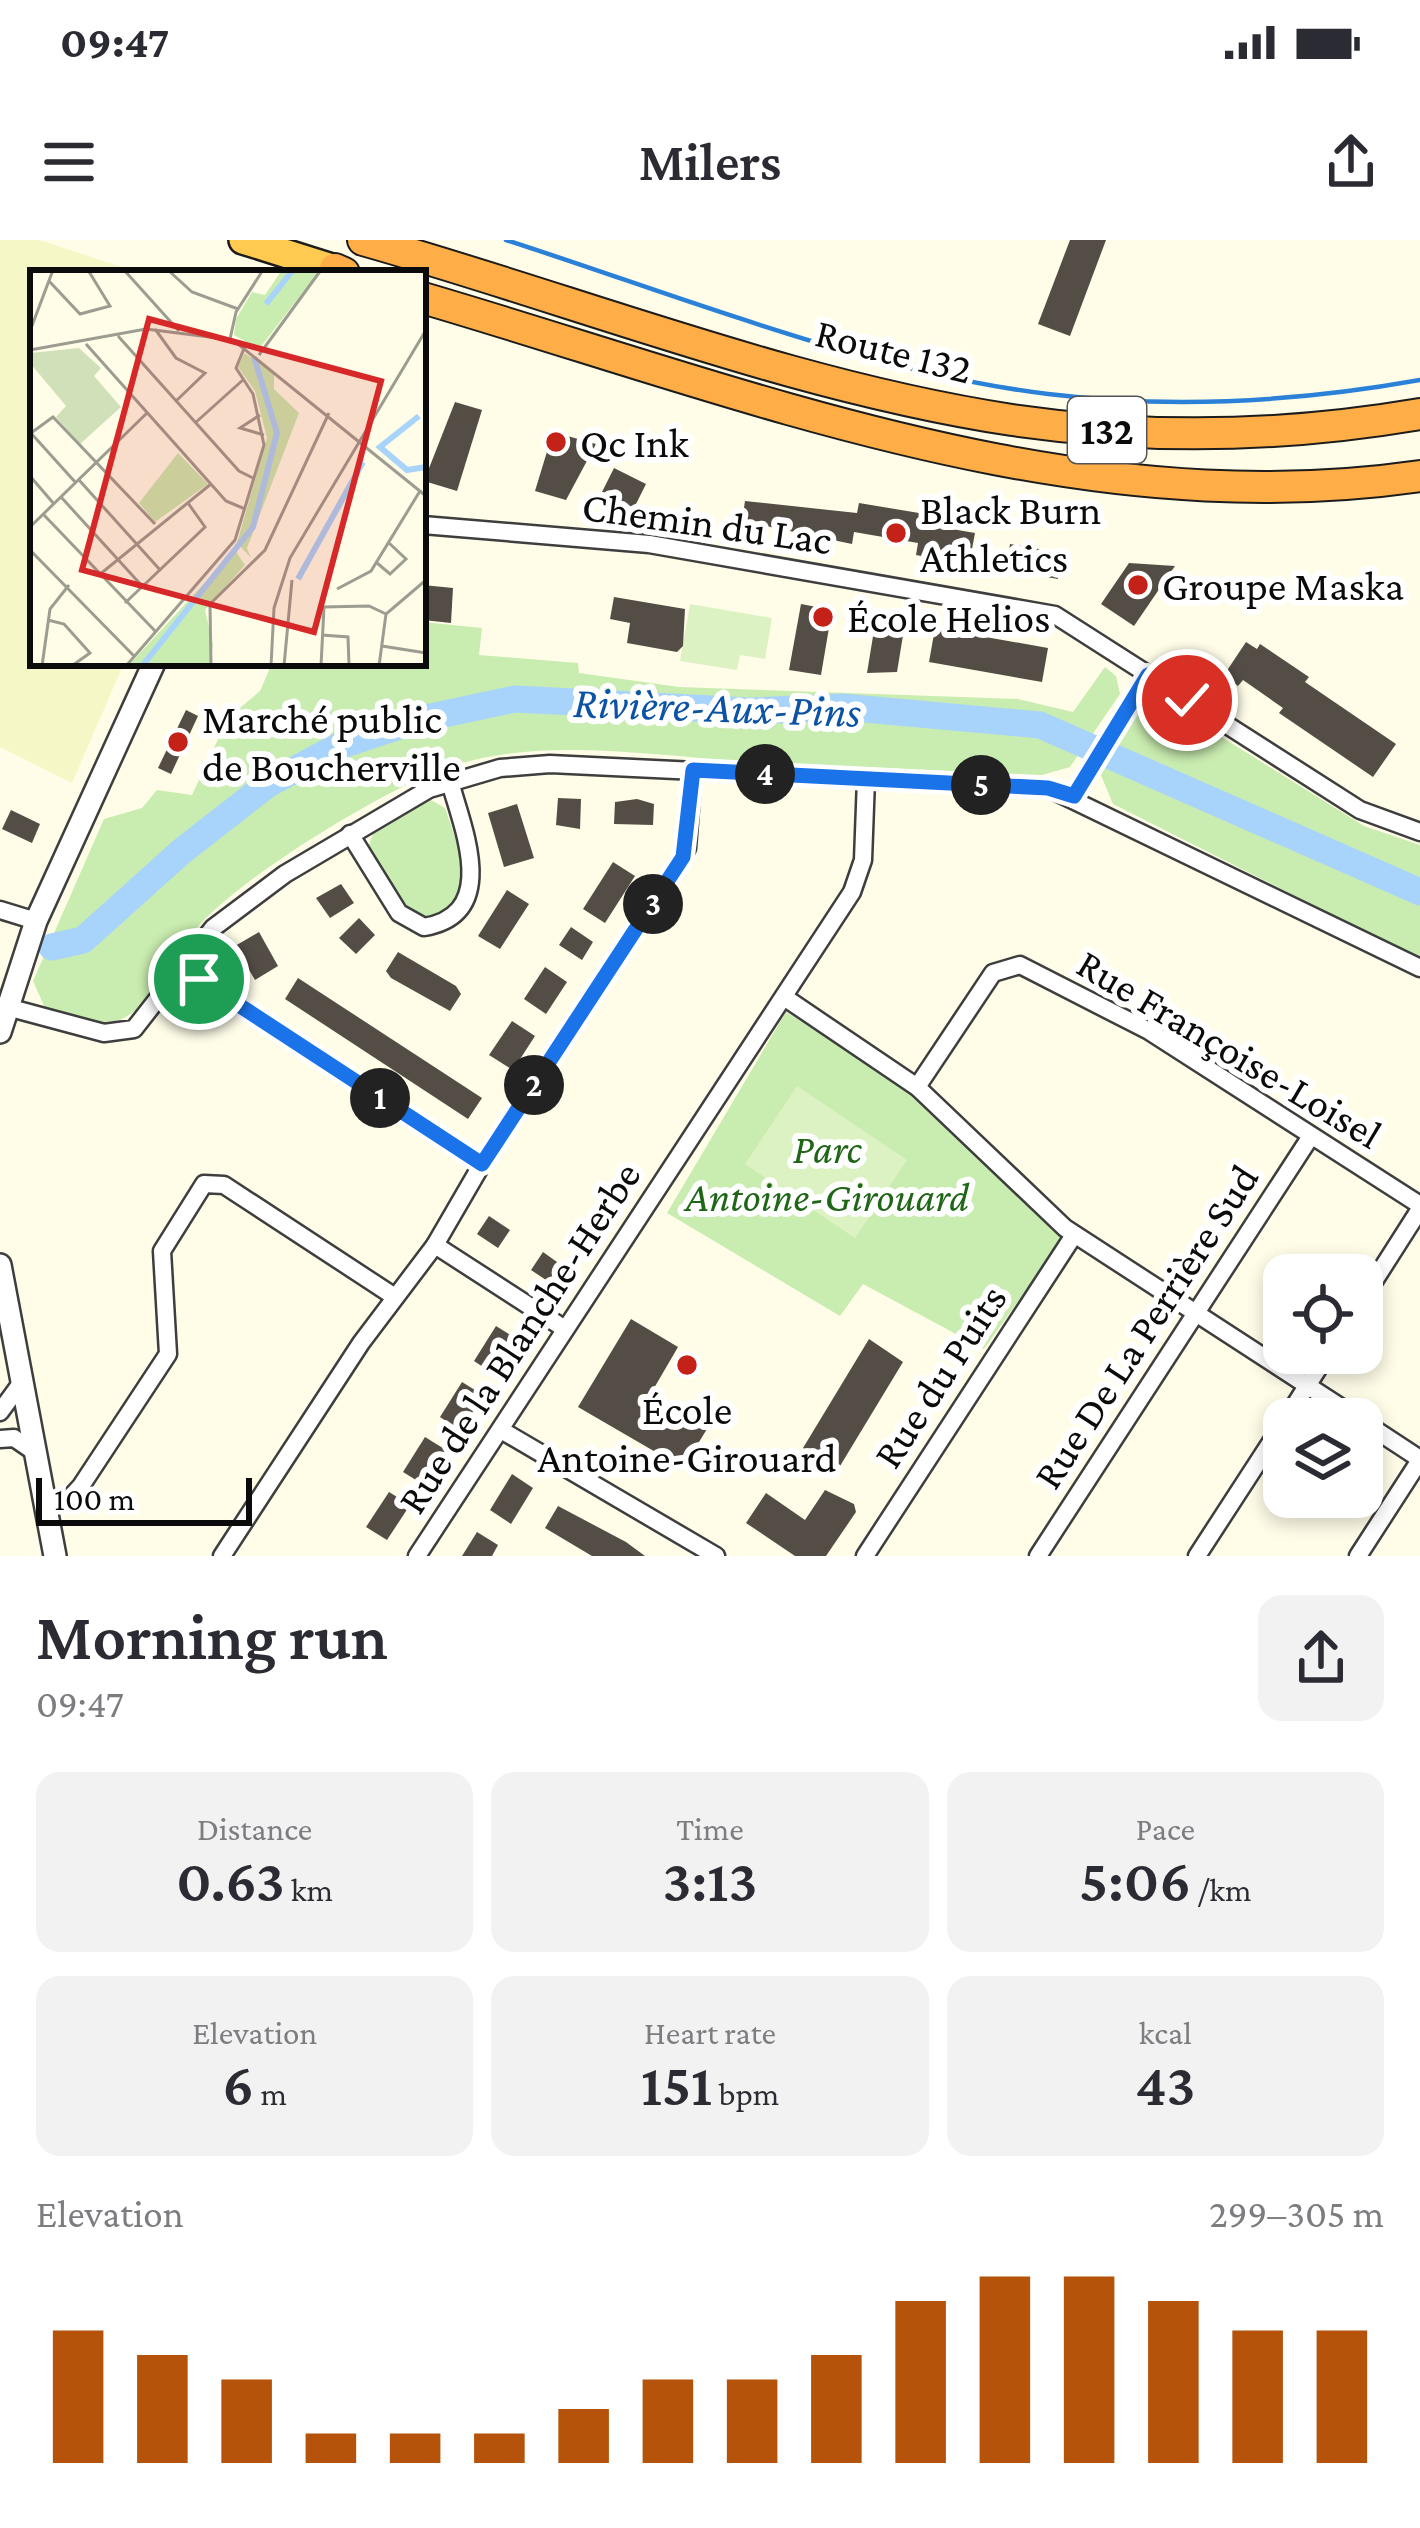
<!DOCTYPE html>
<html lang="en">
<head>
<meta charset="utf-8">
<style>
  :root { --surface:#fff; --page:#f2f2f3; --text:#2b2b33; --muted:#7c7c81; --accent:#b45309 }
  body { margin:0; font-family:"Crimson Pro",serif; background:var(--page); color:var(--text); height:100vh; display:flex; flex-direction:column; font-size:45px; white-space:nowrap }
  * { box-sizing:border-box; margin:0 }
  p { font-size:39px; color:var(--muted) }
  .icon { flex:none; width:66px; height:66px; fill:none; stroke:currentColor; stroke-width:2; stroke-linecap:round; stroke-linejoin:round }
  .map { position:relative; height:1316px; overflow:hidden }
  .drawer { display:flex; flex-direction:column; background:var(--surface); flex:1 }
  .drawer>* { flex:none }
  .controls { position:absolute; left:1263px; top:1014px; display:grid; gap:24px }
  .controls a { display:grid; place-items:center; width:120px; height:120px; border-radius:24px; background:var(--surface); box-shadow:0 6px 18px #0003; font-size:60px }
  .scale { position:absolute; left:36px; bottom:30px; width:216px; box-sizing:border-box; padding-left:12px; border:6px solid #0b0b0b; border-top:0; font-size:33px; line-height:42px; white-space:nowrap; color:#0b0b0b; -webkit-text-stroke:9px #fff; paint-order:stroke }
  .pin { position:absolute; display:grid; place-items:center; width:102px; height:102px; color:#fff; margin:-51px; border:6px solid #fff; border-radius:50%; box-shadow:0 3px 12px #0007 }
  .km { position:absolute; width:60px; height:60px; margin:-30px; border-radius:50%; background:#222; color:#fff; font-size:33px; line-height:60px; text-align:center }
  .round { display:grid; place-items:center; flex:none; width:126px; height:126px; border-radius:24px; background:var(--page) }
  .overview { display:flex; align-items:center; justify-content:space-between; height:204px; padding:0 36px }
  h1 { font-size:66px; font-weight:600; line-height:90px }
  .metrics { display:grid; grid-template-columns:repeat(3,1fr); gap:18px; height:204px; padding:12px 36px }
  .metrics div { display:grid; align-content:center; border-radius:24px; background:var(--page); text-align:center }
  .metrics b { font-size:60px; font-weight:600 }
  .metrics small { font-size:33px; font-weight:400 }
  .metrics p { font-size:33px }
  .chart { height:336px; padding:24px 36px }
  .chart p { display:flex; justify-content:space-between }
  .chart svg { width:100%; height:216px; margin-top:12px; stroke:var(--accent); stroke-width:6 }
  .status { display:flex; justify-content:space-between; align-items:center; height:84px; padding:0 60px; background:var(--surface); direction:ltr }
  .status svg { height:33px; fill:currentColor }
  header { display:flex; justify-content:space-between; align-items:center; height:156px; padding:0 36px; background:var(--surface); font-size:54px; font-weight:600 }
  .map>svg:first-child { display:block }
  .farmland { fill:#f6f7c7 }
  .green { fill:#c9ecb0 }
  .pitch { fill:#ddf2c2 }
  .lines { fill:none; stroke-linecap:round; stroke-linejoin:round }
  .stream { stroke:#2a81d7; stroke-width:4.5 }
  .river { stroke:#a8d4fb; stroke-width:27 }
  .building { fill:#544d46 }
  .minor-casing { stroke:#3e3e3e; stroke-width:21 }
  .tertiary-casing { stroke:#3e3e3e; stroke-width:26 }
  .trunk-casing { stroke:#1c1c1c; stroke-width:32 }
  .motorway-casing { stroke:#1c1c1c; stroke-width:34 }
  .minor { stroke:#fff; stroke-width:16 }
  .tertiary { stroke:#fff; stroke-width:21 }
  .trunk { stroke:#ffca4f; stroke-width:27 }
  .motorway { stroke:#ffad46; stroke-width:30 }
  .route-casing { stroke:#fff; stroke-width:24 }
  .route { stroke:#1a73e8; stroke-width:15 }
  .poi-dot { fill:#c42219; stroke:#fff; stroke-width:4.5 }
  .labels { text-anchor:middle; stroke-width:12; stroke-linejoin:round; paint-order:stroke }
  .shield { fill:#fff; stroke:#545454; stroke-width:3 }
  .shield-label { font-size:39px; font-weight:bold; fill:#0b0b0b }
  .street-label { font-size:42px; fill:#0b0b0b; stroke:#fff }
  .poi-label { font-size:42px; fill:#0b0b0b; stroke:#fff; text-anchor:start }
  .park-label { font-size:42px; font-style:italic; fill:#206617; stroke:#fff }
  .water-label { font-size:45px; font-style:italic; fill:#0c53a4; stroke:#fff }
  .inset-river { fill:none; stroke:#a8d4fb; stroke-width:6 }
  .inset-road { fill:none; stroke:#9d9c90; stroke-width:3 }
  .view { fill:#d62828; fill-opacity:0.15; stroke:#d62828; stroke-width:6 }
  .inset-edge { fill:none; stroke:#0b0b0b; stroke-width:6 }
</style>
</head>
<body>
<div class="status"><b>09:47</b><svg viewBox="0 0 49 12"><path d="M0 12V9h3v3zM5 12V6h3v6zM10 12V3h3v9zM15 12V0h3v12zM26 1h20v11H26zM47 4h2v5h-2z"/></svg></div>
<header><svg class="icon" aria-label="menu" viewBox="0 0 24 24"><path d="M4 6h16M4 12h16M4 18h16"/></svg>Milers<svg class="icon" aria-label="share" viewBox="0 0 24 24"><path d="M12 15V3M7 8l5-5 5 5M5 13v7h14v-7"/></svg></header>
<div class="map">
<svg width="1420" height="1316" viewBox="0 0 1420 1316">
  <rect width="100%" height="100%" fill="#fffde8"/>
  <!-- farmland -->
  <path class="farmland" d="M 0,0 L 39,0 L 141,33 L 33,33 L 33,423 L 124,423 L 72,543 L 0,507 Z"/>
  <!-- green -->
  <g class="green">
    <path d="M 423,382 L 482,388 L 479,415 L 578,423 L 579,433 L 679,447 L 1018,459 L 1073,472 L 1105,427 L 1116,436 L 1120,454 L 1070,527 L 1042,535 C 942,531 842,526 741,521 C 641,515 521,493 425,536 C 361,565 253,631 204,680 C 176,708 160,759 124,778 C 102,789 67,773 45,768 L 33,741 L 104,579 L 142,568 L 157,550 L 192,555 L 228,478 L 260,451 L 272,423 L 423,423 Z"/>
    <path d="M 1152,461 L 1164,461 L 1364,586 L 1420,605 L 1420,719 L 1113,564 L 1100,533 L 1138,468 Z"/>
    <path d="M 431,560 L 445,568 C 458,606 481,658 428,678 C 399,668 379,633 369,605 L 373,594 Z"/>
    <path d="M 786,772 L 901,843 L 1065,995 L 984,1109 L 863,1044 L 840,1076 L 667,973 Z"/>
  </g>
  <!-- pitch -->
  <g class="pitch">
    <path d="M 690,364 L 772,378 L 765,419 L 740,415 L 737,430 L 680,421 Z"/>
    <path d="M 797,846 L 907,920 L 855,998 L 745,924 Z"/>
  </g>
  <g class="lines">
    <!-- stream -->
    <path class="stream" d="M 506,0 C 680,56 867,132 1048,154 C 1173,169 1297,162 1420,140"/>
    <!-- river -->
    <path class="river" d="M 52,707 L 83,700 L 182,611 L 268,544 L 339,506 L 421,479 L 515,459 L 750,471 L 842,467 L 1040,485 L 1420,652"/>
  </g>
  <!-- building -->
  <g class="building">
    <path d="M 1070,0 L 1106,0 L 1070,96 L 1038,84 Z"/>
    <path d="M 455,162 L 482,170 L 457,251 L 424,241 Z"/>
    <path d="M 553,192 L 596,204 L 566,260 L 535,251 Z"/>
    <path d="M 614,228 L 646,244 L 634,268 L 602,252 Z"/>
    <path d="M 745,261 L 857,273 L 859,263 L 925,274 L 923,284 L 975,293 L 969,325 L 916,315 L 918,303 L 854,292 L 852,304 L 742,281 Z"/>
    <path d="M 1010,304 L 1062,313 L 1058,339 L 1006,330 Z"/>
    <path d="M 1129,323 L 1175,326 L 1134,386 L 1101,364 Z"/>
    <path d="M 423,345 L 453,348 L 451,383 L 423,380 Z"/>
    <path d="M 614,357 L 685,369 L 683,406 L 677,412 L 627,403 L 630,383 L 610,379 Z"/>
    <path d="M 801,364 L 832,370 L 821,435 L 789,430 Z"/>
    <path d="M 876,378 L 905,383 L 897,432 L 867,433 Z"/>
    <path d="M 935,388 L 1048,408 L 1042,442 L 929,422 Z"/>
    <path d="M 1246,402 L 1257,409 L 1260,404 L 1309,437 L 1305,442 L 1396,504 L 1373,537 L 1279,473 L 1283,468 L 1243,440 L 1238,446 L 1224,435 Z"/>
    <path d="M 186,470 L 198,476 L 171,534 L 158,528 Z"/>
    <path d="M 558,558 L 581,559 L 580,589 L 556,585 Z"/>
    <path d="M 637,559 L 654,564 L 653,585 L 614,584 L 615,562 Z"/>
    <path d="M 517,564 L 534,618 L 504,627 L 488,573 Z"/>
    <path d="M 11,570 L 40,584 L 32,603 L 2,589 Z"/>
    <path d="M 613,622 L 635,636 L 605,683 L 583,669 Z"/>
    <path d="M 341,644 L 354,663 L 330,678 L 316,658 Z"/>
    <path d="M 507,650 L 529,664 L 500,709 L 478,696 Z"/>
    <path d="M 359,678 L 375,695 L 356,714 L 339,698 Z"/>
    <path d="M 571,687 L 593,702 L 582,720 L 559,705 Z"/>
    <path d="M 259,692 L 278,726 L 255,740 L 235,706 Z"/>
    <path d="M 398,712 L 456,746 L 461,754 L 450,771 L 391,738 L 386,731 Z"/>
    <path d="M 545,727 L 567,742 L 546,774 L 524,759 Z"/>
    <path d="M 298,738 L 482,858 L 468,879 L 285,759 Z"/>
    <path d="M 512,781 L 535,796 L 513,830 L 489,815 Z"/>
    <path d="M 489,976 L 510,990 L 498,1008 L 477,994 Z"/>
    <path d="M 543,1012 L 564,1027 L 552,1044 L 531,1030 Z"/>
    <path d="M 631,1079 L 678,1107 L 650,1155 L 707,1189 L 683,1228 L 578,1167 Z"/>
    <path d="M 496,1086 L 517,1099 L 495,1135 L 474,1121 Z"/>
    <path d="M 869,1099 L 903,1122 L 837,1231 L 803,1208 Z"/>
    <path d="M 462,1142 L 483,1155 L 461,1191 L 440,1177 Z"/>
    <path d="M 425,1197 L 446,1210 L 424,1245 L 403,1232 Z"/>
    <path d="M 512,1234 L 533,1248 L 511,1284 L 490,1270 Z"/>
    <path d="M 825,1250 L 854,1264 L 856,1272 L 826,1316 L 795,1316 L 746,1283 L 766,1253 L 805,1280 Z"/>
    <path d="M 389,1252 L 410,1265 L 387,1300 L 366,1287 Z"/>
    <path d="M 558,1266 L 626,1302 L 645,1316 L 592,1316 L 545,1288 Z"/>
    <path d="M 477,1292 L 498,1305 L 492,1316 L 462,1316 Z"/>
  </g>
  <g class="lines">
    <!-- minor casing -->
    <g class="minor-casing">
      <g id="minor">
        <path d="M 423,285 L 649,304 L 1055,375 L 1360,570 L 1420,592"/>
        <path d="M 1074,556 L 1149,435"/>
        <path d="M 350,594 L 399,673 L 424,687 C 500,674 463,589 450,542"/>
        <path d="M 0,670 L 36,681"/>
        <path d="M 182,728 L 482,924"/>
        <path d="M 784,757 L 917,847 L 1065,988 L 1359,1179"/>
        <path d="M 7,767 L 104,793 L 134,789 L 213,688 L 285,634 L 429,549 L 500,528 L 550,524 L 1048,548 L 1420,728"/>
        <path d="M 917,847 L 993,733 L 1020,725 L 1149,791 L 1420,965"/>
        <path d="M 435,1005 L 565,1089"/>
        <path d="M 1362,1060 L 1420,969"/>
        <path d="M 0,1172 L 22,1142"/>
        <path d="M 1286,1179 L 1328,1113"/>
        <path d="M 1362,1181 L 1420,1219"/>
        <path d="M 501,1190 L 716,1316"/>
        <path d="M 0,1199 L 14,1198 L 36,1213"/>
        <path d="M 46,1267 L 69,1259 L 81,1246 L 168,1114 L 162,1011 L 204,944 L 224,945 L 395,1057"/>
        <path d="M 222,1316 L 361,1103 L 435,1005 L 482,924 L 678,625 L 687,608 L 693,530"/>
        <path d="M 417,1316 L 852,652 L 863,620 L 866,539"/>
        <path d="M 865,1316 L 1074,995"/>
        <path d="M 1038,1316 L 1311,896"/>
        <path d="M 1197,1316 L 1284,1182"/>
        <path d="M 1358,1316 L 1420,1220"/>
      </g>
    </g>
    <!-- tertiary casing -->
    <g class="tertiary-casing">
      <g id="tertiary">
        <path d="M 0,792 L 36,681 L 154,423"/>
        <path d="M 0,1025 L 55,1316"/>
      </g>
    </g>
    <!-- trunk casing -->
    <g class="trunk-casing">
      <path id="trunk" d="M 243,0 L 335,29"/>
    </g>
    <!-- motorway casing -->
    <g class="motorway-casing">
      <g id="motorway">
        <path d="M 363,0 C 576,60 793,147 1012,180 C 1148,200 1285,197 1420,174"/>
        <path d="M 335,29 L 344,33"/>
        <path d="M 423,58 C 750,154 1073,286 1420,236"/>
      </g>
    </g>
    <!-- minor -->
    <use href="#minor" class="minor"/>
    <!-- tertiary -->
    <use href="#tertiary" class="tertiary"/>
    <!-- trunk -->
    <use href="#trunk" class="trunk"/>
    <!-- motorway -->
    <use href="#motorway" class="motorway"/>
  </g>
  <g class="lines">
    <!-- route casing -->
    <g class="route-casing">
      <path id="route" d="M 199,739 L 482,924 L 683,617 L 693,530 L 1048,548 L 1074,556 L 1148,435 L 1187,460"/>
    </g>
    <!-- route -->
    <use href="#route" class="route"/>
  </g>
  <!-- markers -->
  <g class="poi-dot">
    <circle cx="556" cy="202" r="12"/>
    <circle cx="896" cy="293" r="12"/>
    <circle cx="1138" cy="345" r="12"/>
    <circle cx="823" cy="377" r="12"/>
    <circle cx="178" cy="502" r="12"/>
    <circle cx="687" cy="1125" r="12"/>
  </g>
  <g class="labels">
    <!-- shield labels -->
    <rect class="shield" x="1068" y="157" width="78" height="66" rx="9"/>
    <g class="shield-label">
      <text x="1107" y="204">132</text>
    </g>
    <!-- street labels -->
    <g class="street-label">
      <text transform="translate(894 110) rotate(14)" y="15">Route 132</text>
      <text transform="translate(707 282) rotate(8)" y="15">Chemin du Lac</text>
      <text transform="translate(1230 808) rotate(31)" y="15">Rue Françoise-Loisel</text>
      <text transform="translate(1145 1086) rotate(-57)" y="15">Rue De La Perrière Sud</text>
      <text transform="translate(518 1097) rotate(-57)" y="15">Rue de la Blanche-Herbe</text>
      <text transform="translate(939 1136) rotate(-57)" y="15">Rue du Puits</text>
    </g>
    <!-- poi labels -->
    <g class="poi-label">
      <text x="580" y="217">Qc Ink</text>
      <text x="920" y="284">Black Burn<tspan x="920" dy="48">Athletics</tspan></text>
      <text x="1162" y="360">Groupe Maska</text>
      <text x="847" y="392">École Helios</text>
      <text x="202" y="493">Marché public<tspan x="202" dy="48">de Boucherville</tspan></text>
      <text x="687" y="1184" text-anchor="middle">École<tspan x="687" dy="48">Antoine-Girouard</tspan></text>
    </g>
    <!-- park labels -->
    <g class="park-label">
      <text x="827" y="923">Parc<tspan x="827" dy="48">Antoine-Girouard</tspan></text>
    </g>
    <!-- water labels -->
    <g class="water-label">
      <text transform="translate(717 466) rotate(2)" y="16">Rivière-Aux-Pins</text>
    </g>
  </g>
  <!-- overview -->
  <g transform="translate(30 30)">
    <rect width="396" height="396" fill="#fffde8"/>
    <path d="M 252,0 L 290,0 L 229,79 L 204,65 L 206,49 L 222,22 L 235,25 ZM 214,83 L 244,102 L 244,119 L 269,143 L 217,278 L 221,288 L 207,273 L 237,168 L 225,121 L 208,97 ZM 148,183 L 178,214 L 125,252 L 109,233 ZM 205,280 L 215,295 L 175,340 L 183,375 L 179,396 L 98,396 Z" fill="#c9ecb0"/>
    <path d="M 49,78 L 71,98 L 64,106 L 91,137 L 50,174 L 26,147 L 36,136 L 0,93 L 0,83 Z" fill="#d0e1b9"/>
    <path class="inset-river" d="M 236,34 L 263,0M 389,146 L 350,177 L 377,200 L 396,197M 268,309 L 333,192M 112,396 L 223,257 L 247,163 L 224,87"/>
    <path class="inset-road" d="M 94,0 L 149,61M 138,0 L 162,22 L 208,39M 19,11 L 50,44 L 80,36 L 58,0M 125,59 L 146,88 L 175,103 L 146,131M 0,61 L 23,0M 88,66 L 209,201 L 225,209M 200,69 L 206,42 L 233,0M 56,74 L 196,231 L 215,239M 0,80 L 116,59 L 203,70 L 396,226M 229,85 L 291,0M 230,145 L 210,158 L 234,165M 165,153 L 214,109M 0,162 L 46,213M 1,163 L 23,147 L 125,254M 0,206 L 24,234M 49,210 L 131,301M 31,227 L 113,317M 14,245 L 126,362M 0,257 L 117,143M 0,280 L 104,386M 347,293 L 360,304 L 376,289 L 359,273M 69,305 L 181,214M 307,319 L 341,301 L 390,221M 95,333 L 175,257 L 158,233M 18,350 L 34,354 L 60,383 L 43,395M 292,365 L 318,367 L 319,396M 352,376 L 396,383M 12,396 L 20,339 L 39,315M 96,396 L 205,270 L 234,175 L 223,124 L 206,98 L 215,76M 181,396 L 180,334 L 235,280 L 299,143M 241,396 L 244,338 L 260,288 L 396,60M 254,396 L 262,310M 291,396 L 294,337 L 339,336 L 356,344M 349,396 L 356,344 L 396,310"/>
    <path class="view" d="M 119,49 L 351,111 L 284,362 L 52,300 Z"/>
    <rect width="396" height="396" class="inset-edge"/>
  </g>
</svg>
<div class="controls">
<a><svg class="icon" aria-label="locate" viewBox="0 0 24 24"><circle cx="12" cy="12" r="6"/><path d="M12 2v4M12 18v4M2 12h4M18 12h4"/></svg></a>
<a><svg class="icon" aria-label="layers" viewBox="0 0 24 24"><path d="M12 4l9 5-9 5-9-5zM3 14l9 5 9-5"/></svg></a>
</div>
<div class="scale">100 m</div>
<div class="pin" style="left:199px;top:739px;background:#1e9e55"><svg class="icon" aria-label="arrive" viewBox="0 0 24 24"><path d="M6 21V4h12l-3 4 3 4H6"/></svg></div>
<div class="pin" style="left:1187px;top:460px;background:#d93025"><svg class="icon" aria-label="check" viewBox="0 0 24 24"><path d="M5 12l5 5 9-10"/></svg></div>
<b class="km" style="left:380px;top:858px">1</b>
<b class="km" style="left:534px;top:845px">2</b>
<b class="km" style="left:653px;top:664px">3</b>
<b class="km" style="left:765px;top:534px">4</b>
<b class="km" style="left:981px;top:545px">5</b>
</div>
<section class="drawer">
<div class="overview"><div><h1>Morning run</h1><p>09:47</p></div><a class="round"><svg class="icon" aria-label="share" viewBox="0 0 24 24"><path d="M12 15V3M7 8l5-5 5 5M5 13v7h14v-7"/></svg></a></div>
<div class="metrics">
<div><p>Distance</p><b>0.63<small> km</small></b></div>
<div><p>Time</p><b>3:13</b></div>
<div><p>Pace</p><b>5:06<small> /km</small></b></div>
</div>
<div class="metrics">
<div><p>Elevation</p><b>6<small> m</small></b></div>
<div><p>Heart rate</p><b>151<small> bpm</small></b></div>
<div><p>kcal</p><b>43</b></div>
</div>
<div class="chart"><p><span>Elevation</span>299–305 m</p>
<svg viewBox="0 0 160 44" preserveAspectRatio="none"><path d="M5 44V17M15 44V22M25 44V27M35 44V38M45 44V38M55 44V38M65 44V33M75 44V27M85 44V27M95 44V22M105 44V11M115 44V6M125 44V6M135 44V11M145 44V17M155 44V17"/></svg>
</div>
</section>
</body>
</html>
